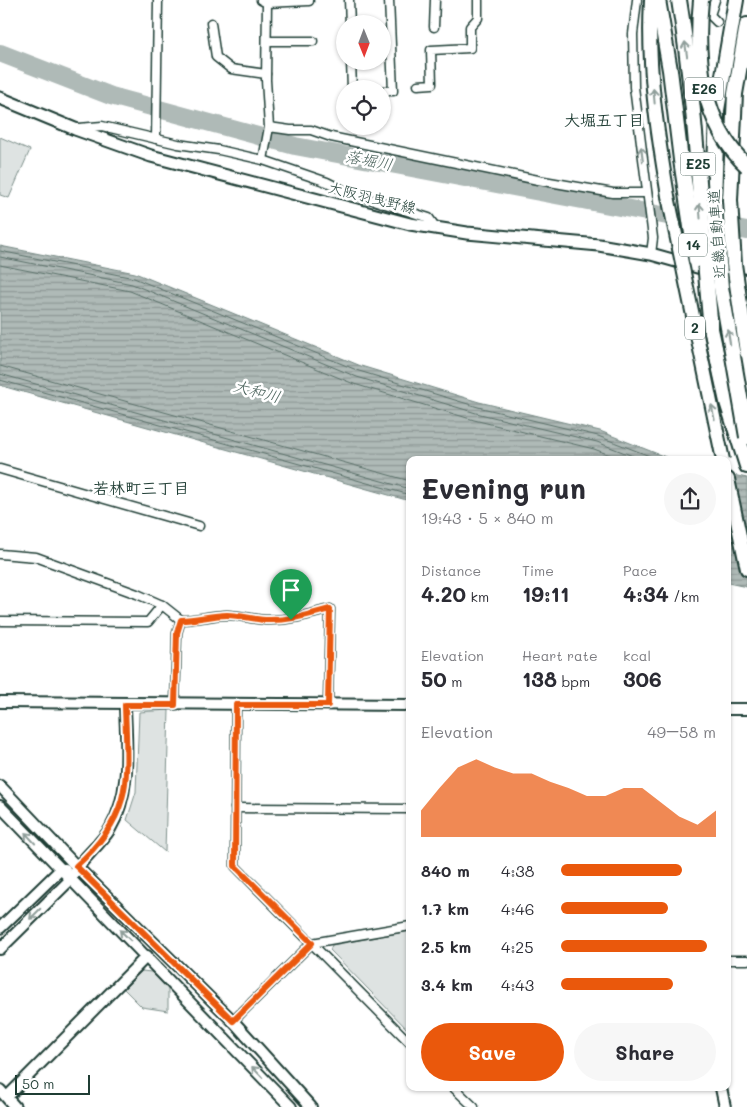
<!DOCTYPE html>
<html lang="en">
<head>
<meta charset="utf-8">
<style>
  :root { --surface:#fff; --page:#f7f7f7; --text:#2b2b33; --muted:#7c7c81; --accent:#ea580c }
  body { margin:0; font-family:Mali,"Klee One",sans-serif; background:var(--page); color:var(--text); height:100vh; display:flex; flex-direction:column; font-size:19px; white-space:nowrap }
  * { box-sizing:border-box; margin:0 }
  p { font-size:16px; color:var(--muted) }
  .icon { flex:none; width:28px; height:28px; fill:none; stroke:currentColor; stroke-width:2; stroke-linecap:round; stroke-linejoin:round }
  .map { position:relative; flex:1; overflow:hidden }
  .details { position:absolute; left:406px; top:456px; width:325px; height:635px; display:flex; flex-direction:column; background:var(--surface); border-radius:10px; box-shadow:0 1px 4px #0004 }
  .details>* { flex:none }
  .needle { width:32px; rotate:179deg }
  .fabs { position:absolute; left:336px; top:15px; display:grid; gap:10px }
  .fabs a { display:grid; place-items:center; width:55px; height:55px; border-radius:50%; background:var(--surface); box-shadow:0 1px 4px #0004; font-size:25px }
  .scale { position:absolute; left:15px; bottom:12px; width:75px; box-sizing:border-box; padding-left:5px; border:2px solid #1f3d34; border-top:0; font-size:14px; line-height:18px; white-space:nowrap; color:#1f3d34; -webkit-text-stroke:4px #fff; paint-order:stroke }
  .pin { position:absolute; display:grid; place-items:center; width:42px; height:42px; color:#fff; margin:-51px -21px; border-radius:50% 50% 50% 0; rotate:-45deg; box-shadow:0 0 5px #0007 }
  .pin .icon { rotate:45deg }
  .round { display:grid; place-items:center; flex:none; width:52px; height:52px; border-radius:26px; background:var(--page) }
  .overview { display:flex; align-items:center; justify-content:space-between; height:85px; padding:0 15px }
  h1 { font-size:28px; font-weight:700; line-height:38px }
  .metrics { display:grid; grid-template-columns:repeat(3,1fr); gap:8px; height:85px; padding:5px 15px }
  .metrics div { display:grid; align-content:center }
  .metrics b { font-size:21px; font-weight:700 }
  .metrics small { font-size:14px; font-weight:400 }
  .metrics p { font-size:14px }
  .chart { height:140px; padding:10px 15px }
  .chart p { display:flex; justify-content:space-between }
  .chart svg { width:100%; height:90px; margin-top:5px; fill:var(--accent); opacity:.7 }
  .cta { display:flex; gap:10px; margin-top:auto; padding:10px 15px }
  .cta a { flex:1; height:58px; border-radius:30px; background:var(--accent); color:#fff; font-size:20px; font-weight:700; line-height:58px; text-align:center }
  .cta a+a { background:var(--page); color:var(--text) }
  ul { padding:0 15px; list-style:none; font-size:16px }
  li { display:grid; grid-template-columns:80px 60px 1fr; align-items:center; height:38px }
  li i { height:12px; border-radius:6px; background:var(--accent) }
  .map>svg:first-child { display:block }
  .green { fill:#dee3e2; stroke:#7e908b }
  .water { fill:url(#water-rules); stroke:#758883 }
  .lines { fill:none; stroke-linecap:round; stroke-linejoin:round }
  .shore { stroke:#596f68; stroke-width:1 }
  .river { stroke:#afbab7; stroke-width:18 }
  .minor-casing { stroke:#1f3d34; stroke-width:11 }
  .tertiary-casing { stroke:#1f3d34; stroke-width:14 }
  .secondary-casing { stroke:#1f3d34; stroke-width:15 }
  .primary-casing { stroke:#1f3d34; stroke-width:16 }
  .motorway-casing { stroke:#1f3d34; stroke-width:18 }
  .minor { stroke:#fff; stroke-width:8 }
  .tertiary { stroke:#fff; stroke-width:10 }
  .secondary { stroke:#fff; stroke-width:11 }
  .primary { stroke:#fff; stroke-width:12 }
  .motorway { stroke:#fff; stroke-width:14 }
  .primary-bridge-casing { stroke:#1f3d34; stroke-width:16; stroke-linecap:butt }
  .motorway-bridge-casing { stroke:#1f3d34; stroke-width:18; stroke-linecap:butt }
  .primary-bridge { stroke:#fff; stroke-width:12 }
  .motorway-bridge { stroke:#fff; stroke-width:14 }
  .oneway { stroke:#8f9e9a }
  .route-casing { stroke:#fff; stroke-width:10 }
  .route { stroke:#ea580c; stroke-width:6 }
  .labels { text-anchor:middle; stroke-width:5; stroke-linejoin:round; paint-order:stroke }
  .shield { fill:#fff; stroke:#627771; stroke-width:1 }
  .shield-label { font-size:14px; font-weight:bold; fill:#1f3d34 }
  .street-label { font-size:15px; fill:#1f3d34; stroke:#fff }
  .neighbourhood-label { font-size:16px; font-weight:bold; fill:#1f3d34; stroke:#fff }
  .water-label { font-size:16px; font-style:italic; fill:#4a625b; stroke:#fff }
</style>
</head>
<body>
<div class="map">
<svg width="747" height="1107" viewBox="0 0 747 1107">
  <defs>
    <pattern id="water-rules" width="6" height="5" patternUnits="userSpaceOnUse" patternTransform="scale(1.25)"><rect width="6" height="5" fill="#afbab7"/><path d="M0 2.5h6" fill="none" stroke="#8e9896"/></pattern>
  </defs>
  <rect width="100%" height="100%" fill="#fff"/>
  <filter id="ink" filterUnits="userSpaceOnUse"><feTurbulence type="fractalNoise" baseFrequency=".02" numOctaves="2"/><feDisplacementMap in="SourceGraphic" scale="10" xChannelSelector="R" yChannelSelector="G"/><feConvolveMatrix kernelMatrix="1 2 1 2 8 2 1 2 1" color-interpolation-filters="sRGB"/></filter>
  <g filter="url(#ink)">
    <!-- green -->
    <g class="green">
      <path d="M 0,137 L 30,150 L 9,198 L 0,195 Z"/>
      <path d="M 169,710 L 165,852 L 127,820 L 136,792 L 139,712 Z"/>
      <path d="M 410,931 L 410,1032 L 330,950 L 332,945 Z"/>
      <path d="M 142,971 L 151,972 L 168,989 L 168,1011 L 142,1007 L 124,989 Z"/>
    </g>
    <!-- water -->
    <g class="water">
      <path d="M 0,246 L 135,273 L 361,366 L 479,402 L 600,431 L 673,460 L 410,460 L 410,501 L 9,388 L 0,385 Z"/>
      <path d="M 728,474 L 747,478 L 747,587 L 728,583 Z"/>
    </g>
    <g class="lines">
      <!-- shore -->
      <g class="shore">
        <path d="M 0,251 L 134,278 L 359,371 L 478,407 L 598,436 L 660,460"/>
        <path d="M 0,257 L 132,284 L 357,377 L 476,413 L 597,442 L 643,460"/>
        <path d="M 0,265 L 130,291 L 354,384 L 474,420 L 594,449 L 623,460"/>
        <path d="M 0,366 L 410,481"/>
        <path d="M 0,374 L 410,489"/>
        <path d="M 0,380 L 410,495"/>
      </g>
      <!-- river -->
      <path class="river" d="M 0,53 L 111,96 L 295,146 L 747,231"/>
      <!-- minor casing -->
      <g class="minor-casing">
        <g id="minor">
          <path d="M 261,0 L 267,3 L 266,80 L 269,127 L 263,160"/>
          <path d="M 349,0 L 350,24"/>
          <path d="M 637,0 L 633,34 L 634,87 L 653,238 L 651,254"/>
          <path d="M 715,0 L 710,15 L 717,22"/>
          <path d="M 267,3 L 309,1"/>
          <path d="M 211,23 L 216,57 L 231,69 L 266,74"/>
          <path d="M 434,27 L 435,0"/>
          <path d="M 268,41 L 313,41"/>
          <path d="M 351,61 L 352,89"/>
          <path d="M 418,85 L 432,84 L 431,50 L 470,48 L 470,27 L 478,18 L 478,0"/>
          <path d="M 382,91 L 393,91 L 389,0"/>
          <path d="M 269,127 L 290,130 L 311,130 L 331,137 L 538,180 L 613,193 L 647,193"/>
          <path d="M 79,128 L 102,126 L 178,144 L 219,150 L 263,160 L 327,182 L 345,191 L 429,218 L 437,229"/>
          <path d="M 156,139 L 158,0"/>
          <path d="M 0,469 L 199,526"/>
          <path d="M 0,554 L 36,557 L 137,594 L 162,605 L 181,620"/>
          <path d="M 0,621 L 148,622 L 162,605"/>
          <path d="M 175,705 L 177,633 L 181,620 C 197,620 210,615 227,615 C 240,615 252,619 265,620 C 288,621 308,615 330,609 L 328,705"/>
          <path d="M 236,705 L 235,866 L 410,1043"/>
          <path d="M 235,808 L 410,809"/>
          <path d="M 728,960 L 747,960"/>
          <path d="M 233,1021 L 312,943 L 410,926"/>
          <path d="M 454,1088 L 474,1107"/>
        </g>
      </g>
      <!-- tertiary casing -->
      <g class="tertiary-casing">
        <g id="tertiary">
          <path d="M 0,702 L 410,705"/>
          <path d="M 728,709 L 747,709"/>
          <path d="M 0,786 L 76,866 L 233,1021 L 311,1107"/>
          <path d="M 0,806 L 291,1107"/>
          <path d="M 0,928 L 60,870 L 65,869"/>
          <path d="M 0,949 L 70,880 C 79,860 98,848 110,829 C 132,791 126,747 125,705"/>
          <path d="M 721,1088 L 725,1107"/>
          <path d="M 0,1090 L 15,1107"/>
          <path d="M 7,1097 L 147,956"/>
        </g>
      </g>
      <!-- secondary casing -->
      <g class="secondary-casing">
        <path id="secondary" d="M 0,98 L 75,129 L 151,156 L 410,224 L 467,233 L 599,245 L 651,254 L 747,281"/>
      </g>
      <!-- primary casing -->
      <g class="primary-casing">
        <g id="primary">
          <path d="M 651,0 C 647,66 657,131 668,196"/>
          <path d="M 728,479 L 747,569"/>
        </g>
      </g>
      <!-- motorway casing -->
      <g class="motorway-casing">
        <g id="motorway">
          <path d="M 658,0 L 670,70 L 681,160"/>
          <path d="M 730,200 L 735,94 L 747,25"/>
          <path d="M 714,201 L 717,110 L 736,0"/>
          <path d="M 711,329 L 727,402 L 747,466"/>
        </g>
      </g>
      <!-- minor -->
      <use href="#minor" class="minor"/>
      <!-- tertiary -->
      <use href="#tertiary" class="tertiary"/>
      <!-- secondary -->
      <use href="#secondary" class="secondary"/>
      <!-- primary -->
      <use href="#primary" class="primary"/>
      <!-- motorway -->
      <use href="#motorway" class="motorway"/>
      <!-- primary-bridge casing -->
      <g class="primary-bridge-casing">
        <path id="primary-bridge" d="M 668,196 L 723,460"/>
      </g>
      <!-- motorway-bridge casing -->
      <g class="motorway-bridge-casing">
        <g id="motorway-bridge">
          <path d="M 679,0 C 697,109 700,219 711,329"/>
          <path d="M 701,0 C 695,58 702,124 747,166"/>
          <path d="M 681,160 L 696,260"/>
          <path d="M 730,200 L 734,264 L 747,352"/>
          <path d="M 714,201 L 721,287 L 747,437"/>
        </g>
      </g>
      <!-- primary-bridge -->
      <use href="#primary-bridge" class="primary-bridge"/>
      <!-- motorway-bridge -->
      <use href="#motorway-bridge" class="motorway-bridge"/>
    </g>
    <!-- one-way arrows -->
    <defs><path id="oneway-shaft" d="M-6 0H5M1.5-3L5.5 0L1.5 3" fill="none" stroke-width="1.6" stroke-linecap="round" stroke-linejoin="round" transform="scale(1.25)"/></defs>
    <g class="oneway">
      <use href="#oneway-shaft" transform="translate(686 49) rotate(-98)"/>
      <use href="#oneway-shaft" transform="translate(654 96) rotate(-95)"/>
      <use href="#oneway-shaft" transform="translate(642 154) rotate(-97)"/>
      <use href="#oneway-shaft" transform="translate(700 211) rotate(-94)"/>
      <use href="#oneway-shaft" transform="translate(729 337) rotate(-99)"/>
      <use href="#oneway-shaft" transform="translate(713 412) rotate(-102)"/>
      <use href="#oneway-shaft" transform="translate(30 838) rotate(-133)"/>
      <use href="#oneway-shaft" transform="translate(35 914) rotate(135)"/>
      <use href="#oneway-shaft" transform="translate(125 935) rotate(-136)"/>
      <use href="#oneway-shaft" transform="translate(257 1072) rotate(-134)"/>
    </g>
  </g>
  <g class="lines" filter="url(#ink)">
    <!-- route casing -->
    <g class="route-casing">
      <path id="route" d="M 330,609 L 328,705 L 236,705 L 235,866 L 312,943 L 233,1021 L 76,866 C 135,813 127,778 125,705 L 175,705 L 177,633 L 181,620 C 197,620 211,615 227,615 C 240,615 252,619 265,620 C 288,621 308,615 330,609 Z"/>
    </g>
    <!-- route -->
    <use href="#route" class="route"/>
  </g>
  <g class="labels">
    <!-- shield labels -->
    <g class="shield">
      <rect x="685" y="77.5" width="38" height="23" rx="4"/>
      <rect x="680.5" y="152.5" width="35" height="23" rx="4"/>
      <rect x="679" y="233.5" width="28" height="23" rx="4"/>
      <rect x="685" y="316.5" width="20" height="23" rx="4"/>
    </g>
    <g class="shield-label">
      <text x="704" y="94">E26</text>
      <text x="698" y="169">E25</text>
      <text x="693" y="250">14</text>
      <text x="695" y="333">2</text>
    </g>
    <!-- street labels -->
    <g class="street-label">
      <text transform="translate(372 198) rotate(14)" y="5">大阪羽曳野線</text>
      <text transform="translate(717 234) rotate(-94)" y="5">近畿自動車道</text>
    </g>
    <!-- neighbourhood labels -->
    <g class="neighbourhood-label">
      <text x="604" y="126">大堀五丁目</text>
      <text x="141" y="494">若林町三丁目</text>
    </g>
    <!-- water labels -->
    <g class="water-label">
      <text transform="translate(369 160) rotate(11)" y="6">落堀川</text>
      <text transform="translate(257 391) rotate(15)" y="6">大和川</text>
    </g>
  </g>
</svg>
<div class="fabs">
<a><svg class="needle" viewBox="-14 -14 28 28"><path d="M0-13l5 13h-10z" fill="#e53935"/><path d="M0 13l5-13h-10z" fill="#7c7c81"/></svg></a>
<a><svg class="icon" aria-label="locate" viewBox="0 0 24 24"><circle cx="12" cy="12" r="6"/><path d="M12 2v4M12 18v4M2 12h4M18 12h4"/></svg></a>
</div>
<div class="scale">50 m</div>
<div class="pin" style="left:291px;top:620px;background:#1e9e55"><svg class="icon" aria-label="arrive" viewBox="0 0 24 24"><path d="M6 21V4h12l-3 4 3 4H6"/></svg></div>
<section class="details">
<div class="overview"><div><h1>Evening run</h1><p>19:43 · 5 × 840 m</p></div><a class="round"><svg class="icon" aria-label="share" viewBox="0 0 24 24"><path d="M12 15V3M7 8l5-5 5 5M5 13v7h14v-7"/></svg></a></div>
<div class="metrics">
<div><p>Distance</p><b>4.20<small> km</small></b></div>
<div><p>Time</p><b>19:11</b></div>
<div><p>Pace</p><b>4:34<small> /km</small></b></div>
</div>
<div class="metrics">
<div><p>Elevation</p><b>50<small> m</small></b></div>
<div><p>Heart rate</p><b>138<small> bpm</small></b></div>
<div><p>kcal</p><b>306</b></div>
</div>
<div class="chart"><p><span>Elevation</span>49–58 m</p>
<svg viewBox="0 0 160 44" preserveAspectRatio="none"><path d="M0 44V31L10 20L20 10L30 6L40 10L50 13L60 13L70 17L80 20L90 24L100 24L110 20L120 20L130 27L140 34L150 38L160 31V44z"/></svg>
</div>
<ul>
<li><b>840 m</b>4:38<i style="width:78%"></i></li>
<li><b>1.7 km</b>4:46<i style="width:69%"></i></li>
<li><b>2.5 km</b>4:25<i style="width:94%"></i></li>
<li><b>3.4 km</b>4:43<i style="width:72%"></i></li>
</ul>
<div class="cta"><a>Save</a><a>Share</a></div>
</section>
</div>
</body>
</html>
